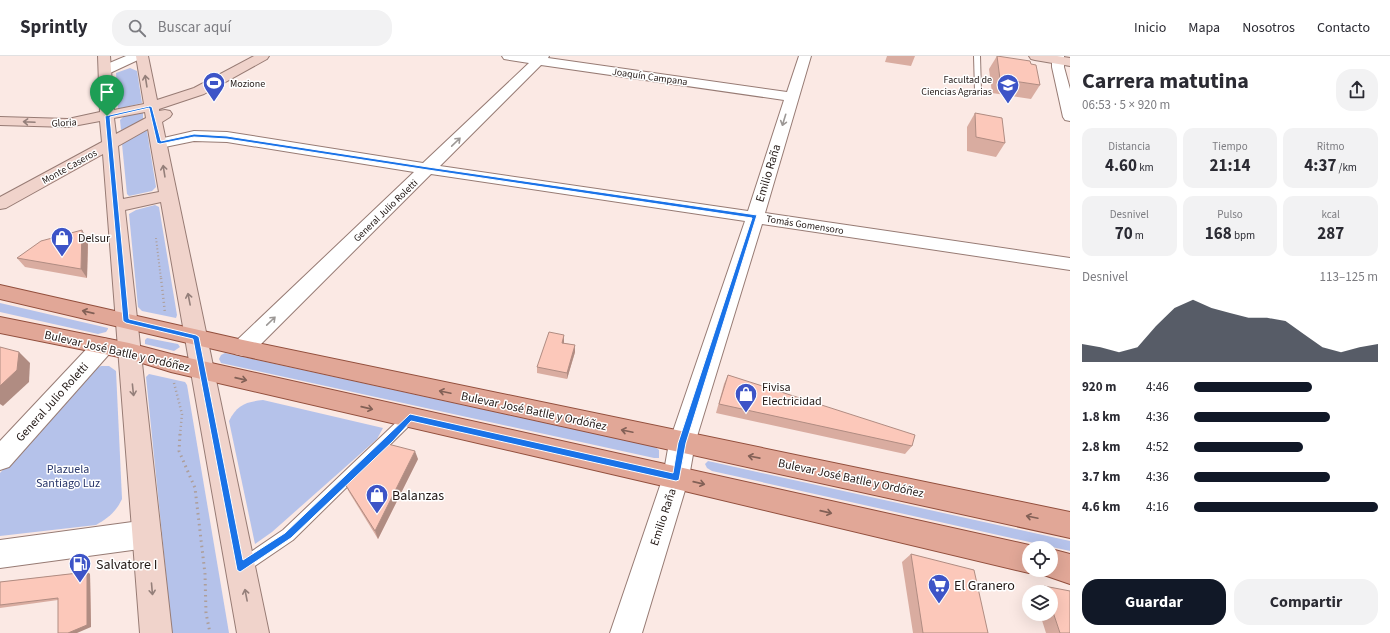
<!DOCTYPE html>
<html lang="es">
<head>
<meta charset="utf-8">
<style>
  :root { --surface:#fff; --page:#f2f2f3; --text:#2b2b33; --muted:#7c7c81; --line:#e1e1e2; --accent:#111827 }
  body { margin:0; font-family:"Source Sans 3",sans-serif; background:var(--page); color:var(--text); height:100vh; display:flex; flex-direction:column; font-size:15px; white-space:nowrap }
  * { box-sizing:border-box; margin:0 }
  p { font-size:13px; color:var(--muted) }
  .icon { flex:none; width:22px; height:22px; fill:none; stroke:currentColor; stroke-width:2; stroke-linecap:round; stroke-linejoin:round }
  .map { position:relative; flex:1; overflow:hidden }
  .sheet { display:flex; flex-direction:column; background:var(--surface); width:320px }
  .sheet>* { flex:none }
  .controls { position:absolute; left:1022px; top:485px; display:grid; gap:8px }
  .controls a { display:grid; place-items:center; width:36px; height:36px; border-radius:50%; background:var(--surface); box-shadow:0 4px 16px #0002; font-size:20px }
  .pin { position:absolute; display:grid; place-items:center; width:34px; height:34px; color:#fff; margin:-41px -17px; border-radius:50% 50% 50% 0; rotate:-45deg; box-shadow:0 0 4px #0007 }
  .pin .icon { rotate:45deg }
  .round { display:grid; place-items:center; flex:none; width:42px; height:42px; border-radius:16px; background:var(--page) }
  .summary { display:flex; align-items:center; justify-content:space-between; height:68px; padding:0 12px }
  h1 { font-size:22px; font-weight:700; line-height:30px }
  .metrics { display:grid; grid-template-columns:repeat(3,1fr); gap:6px; height:68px; padding:4px 12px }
  .metrics div { display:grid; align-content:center; border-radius:10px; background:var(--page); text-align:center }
  .metrics b { font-size:17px; font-weight:700 }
  .metrics small { font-size:11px; font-weight:400 }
  .metrics p { font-size:11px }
  .chart { height:112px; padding:8px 12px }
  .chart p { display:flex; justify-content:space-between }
  .chart svg { width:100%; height:72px; margin-top:4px; fill:var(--accent); opacity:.7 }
  .primary-button { display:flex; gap:8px; margin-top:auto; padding:8px 12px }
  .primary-button a { flex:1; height:46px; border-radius:16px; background:var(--accent); color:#fff; font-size:16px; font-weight:700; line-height:46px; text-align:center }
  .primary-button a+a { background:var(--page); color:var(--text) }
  ul { padding:0 12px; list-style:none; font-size:13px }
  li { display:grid; grid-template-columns:64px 48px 1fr; align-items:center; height:30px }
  li i { height:10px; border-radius:5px; background:var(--accent) }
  header { display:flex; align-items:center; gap:24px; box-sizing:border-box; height:56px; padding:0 20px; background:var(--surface); border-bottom:1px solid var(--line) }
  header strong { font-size:19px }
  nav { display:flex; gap:22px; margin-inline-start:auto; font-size:14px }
  .search { width:280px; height:36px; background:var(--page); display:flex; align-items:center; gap:10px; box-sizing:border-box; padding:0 14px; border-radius:16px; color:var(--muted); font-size:15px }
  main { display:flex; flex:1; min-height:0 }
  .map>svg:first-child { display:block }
  .green { fill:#b5c2ea }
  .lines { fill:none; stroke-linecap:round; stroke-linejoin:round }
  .lane-casing { stroke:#977b74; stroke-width:2 }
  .street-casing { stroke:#977b74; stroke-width:2 }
  .secondary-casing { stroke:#977b74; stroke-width:2 }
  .primary-casing { stroke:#924f3d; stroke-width:2 }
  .path-far2 { stroke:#ad9e9a; stroke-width:2; stroke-dasharray:1 2.5; stroke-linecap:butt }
  .path-far1 { stroke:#ad9e9a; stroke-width:2.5; stroke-dasharray:1 3; stroke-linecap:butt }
  .path { stroke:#ad9e9a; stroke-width:3; stroke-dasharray:1.5 4; stroke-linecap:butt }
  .lane { fill:#fff; fill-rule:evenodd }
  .street { fill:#fff; fill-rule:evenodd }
  .secondary { fill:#f0d3cb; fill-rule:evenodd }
  .primary { fill:#e1a797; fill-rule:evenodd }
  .wall { fill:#d9aca0 }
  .shaded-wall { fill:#b08c82 }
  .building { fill:#fcc8ba; stroke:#b08c82 }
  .oneway { stroke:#947f7a }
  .oneway2 { stroke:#9c9896 }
  .oneway3 { stroke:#826056 }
  .route { fill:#1a73e8; stroke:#fff; fill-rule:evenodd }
  .labels { text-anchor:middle; stroke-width:3; stroke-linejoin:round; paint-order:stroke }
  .far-street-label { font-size:10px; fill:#231916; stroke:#fff }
  .far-poi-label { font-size:10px; fill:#231916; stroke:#fff; text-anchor:end }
  .street-label { font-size:12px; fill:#231916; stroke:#fff }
  .poi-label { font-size:12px; fill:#231916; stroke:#fff; text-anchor:start }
  .park-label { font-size:12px; fill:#28366a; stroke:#fff }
  .near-poi-label { font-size:14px; fill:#231916; stroke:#fff; text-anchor:start }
</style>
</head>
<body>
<header>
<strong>Sprintly</strong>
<div class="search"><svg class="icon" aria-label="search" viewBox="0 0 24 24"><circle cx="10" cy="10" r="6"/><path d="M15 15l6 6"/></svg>Buscar aquí</div>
<nav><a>Inicio</a><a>Mapa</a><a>Nosotros</a><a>Contacto</a></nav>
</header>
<main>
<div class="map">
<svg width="1070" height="577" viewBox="0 0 1070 577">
  <rect width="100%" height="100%" fill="#fbe9e4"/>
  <!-- green -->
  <g class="green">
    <path d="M 130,12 L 137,15 L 142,47 L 118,53 L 116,17 Z"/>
    <path d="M 143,56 L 143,65 L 121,74 L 120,64 C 126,57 134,57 143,56 Z"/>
    <path d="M 143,75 L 147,75 L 156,131 L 152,135 L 129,140 L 127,138 L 122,88 Z"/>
    <path d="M 155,149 L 159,151 L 177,259 L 176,262 L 142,255 L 138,251 L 129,158 L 136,154 Z"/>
    <path d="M 0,247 L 108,272 L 108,273 L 106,276 L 98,278 L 0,256 Z"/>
    <path d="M 147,282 L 178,288 L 180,291 L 174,295 L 145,288 L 145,284 Z"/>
    <path d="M 225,297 L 655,391 L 659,394 L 659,402 L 654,402 L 221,307 L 219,303 L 221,299 Z"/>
    <path d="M 101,310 L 109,310 L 116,315 L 122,443 C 116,456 108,462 96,469 L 0,480 L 0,417 L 90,316 Z"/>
    <path d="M 149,318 L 185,326 L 187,329 L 229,577 L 172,577 L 146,321 Z"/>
    <path d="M 263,344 L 383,372 L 377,383 L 272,476 L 255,488 L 229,365 C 237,349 245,346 263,344 Z"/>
    <path d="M 708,405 L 1070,485 L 1070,495 L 712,415 L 707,412 L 705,408 Z"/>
  </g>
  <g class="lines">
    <!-- lane casing -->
    <g class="lane-casing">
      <g id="lane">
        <path d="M 974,0 L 980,0 L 981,35 L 978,37 L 975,35 Z"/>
        <path d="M 410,356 L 414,357 L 416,361 L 414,365 L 293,484 L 246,516 L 241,518 L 236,516 L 234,511 L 236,506 L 283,474 L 406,357 Z"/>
      </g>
    </g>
    <!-- street casing -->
    <g class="street-casing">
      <g id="street">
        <path d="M 126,0 L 142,0 L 140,3 L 110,17 L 100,17 L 99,14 L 100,11 Z"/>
        <path d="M 502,0 L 549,0 L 548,2 L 787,36 L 799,0 L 811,0 L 765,157 L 1070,202 L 1070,214 L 762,168 L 695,387 L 689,421 L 642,577 L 610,577 L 663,421 L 669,387 L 745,165 L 431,118 L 251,298 L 243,300 L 235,298 L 232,292 L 235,286 L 414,116 L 227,86 L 194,85 L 160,92 L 155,90 L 152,87 L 155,84 L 194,75 L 227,76 L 423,107 L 529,7 L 504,3 ZM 541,9 L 784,44 L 748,155 L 440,110 Z"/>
        <path d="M 1052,0 L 1064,0 L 1064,11 L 1070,33 L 1070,65 L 1065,64 L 1063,61 L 1052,11 Z"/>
        <path d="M 103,282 L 111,284 L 114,290 L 111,296 L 9,411 L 0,414 L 0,385 L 95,284 Z"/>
        <path d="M 147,464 L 157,468 L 161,478 L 157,488 L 147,492 L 0,512 L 0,484 Z"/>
      </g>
    </g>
    <!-- secondary casing -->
    <g class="secondary-casing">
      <g id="secondary">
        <path d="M 98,0 L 110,0 L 114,54 L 144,48 L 136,0 L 148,0 L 157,44 L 194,32 L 254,0 L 269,0 L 267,3 L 204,38 L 159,53 L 159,55 L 165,54 L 170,55 L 172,58 L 170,61 L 162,66 L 269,577 L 237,577 L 161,146 L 125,154 L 172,577 L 140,577 L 103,98 L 6,152 L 0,153 L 0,141 L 102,86 L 100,65 L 68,71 L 0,69 L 0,61 L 68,63 L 100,56 ZM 145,56 L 146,62 L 116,78 L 114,62 ZM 148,73 L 159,136 L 123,143 L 118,90 Z"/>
        <path d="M 1029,0 L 1057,0 L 1070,2 L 1070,10 L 1035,4 L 1031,3 Z"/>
      </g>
    </g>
    <!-- primary casing -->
    <g class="primary-casing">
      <g id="primary">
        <path d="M 0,229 L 243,284 L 1070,456 L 1070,482 L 243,300 L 0,243 Z"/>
        <path d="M 0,261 L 129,287 L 171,298 L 1029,489 L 1037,492 L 1029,492 L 1029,514 L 1037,514 L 1029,517 L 676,433 L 171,316 L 129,303 L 0,277 Z"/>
        <path d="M 1051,493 L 1070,498 L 1070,528 L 1041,518 L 1039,514 L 1051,514 Z"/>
      </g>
    </g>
    <!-- path-far2 -->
    <path class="path-far2" d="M 156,182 L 161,223"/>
    <!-- path-far1 -->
    <g class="path-far1">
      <path d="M 161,222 L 165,257"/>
      <path d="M 174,327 L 182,358 L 180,379"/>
    </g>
    <!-- path -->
    <path class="path" d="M 180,378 L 179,395 L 195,432 L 205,518 L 206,557 L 210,577"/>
    <!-- lane -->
    <use href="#lane" class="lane"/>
    <!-- street -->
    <use href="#street" class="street"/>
    <!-- secondary -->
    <use href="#secondary" class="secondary"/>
    <!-- primary -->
    <use href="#primary" class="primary"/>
  </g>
  <!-- wall -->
  <g class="wall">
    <path d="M 887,0 L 915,0 L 911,10 L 885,6 Z"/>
    <path d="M 997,0 L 1031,8 L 1040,29 L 1031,43 L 992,37 L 989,13 Z"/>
    <path d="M 975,57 L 1005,87 L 996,101 L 967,95 L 967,71 Z"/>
    <path d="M 88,184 L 87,222 L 25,211 L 17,202 Z"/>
    <path d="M 564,279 L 564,287 L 575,289 L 575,296 L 567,323 L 537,317 L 537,311 Z"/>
    <path d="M 728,319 L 912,390 L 905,398 L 716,357 L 724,328 Z"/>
    <path d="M 418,403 L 378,483 L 349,436 L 345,428 Z"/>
    <path d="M 911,498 L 988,577 L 913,577 L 902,506 Z"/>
    <path d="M 87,516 L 90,518 L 91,571 L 58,544 L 0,552 L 0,526 Z"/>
    <path d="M 1044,530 L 1046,536 L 1034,536 Z"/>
    <path d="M 1051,536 L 1070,577 L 1046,577 L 1040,558 L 1051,558 Z"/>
  </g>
  <!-- shaded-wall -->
  <g class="shaded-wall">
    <path d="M 82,174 L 88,184 L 87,222 L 81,213 Z"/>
    <path d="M 564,279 L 564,286 L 562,293 L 562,287 Z"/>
    <path d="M 575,289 L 575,296 L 567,323 L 567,317 Z"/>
    <path d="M 19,296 L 30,307 L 29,326 L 3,350 L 0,348 L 0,330 Z"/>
    <path d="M 415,395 L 418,403 L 378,483 L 375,475 Z"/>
    <path d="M 87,516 L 90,518 L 91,571 L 77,577 L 68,577 Z"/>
  </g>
  <!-- building -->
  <g class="building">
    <path d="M 997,0 L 1030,5 L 1031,8 L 1036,9 L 1040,29 L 1000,23 Z"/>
    <path d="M 975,57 L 1002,62 L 1005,87 L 976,81 Z"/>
    <path d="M 82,174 L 81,213 L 17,202 L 41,185 Z"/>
    <path d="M 549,276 L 564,279 L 562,287 L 575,289 L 567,317 L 537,311 Z"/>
    <path d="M 0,291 L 19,296 L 17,314 L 0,330 Z"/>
    <path d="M 728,319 L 915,379 L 912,390 L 719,348 Z"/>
    <path d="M 388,388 L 415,395 L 375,475 L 345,428 Z"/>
    <path d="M 911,498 L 974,514 L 988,577 L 923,577 Z"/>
    <path d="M 87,516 L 87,569 L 68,577 L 58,577 L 58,542 L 0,549 L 0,526 Z"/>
    <path d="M 1044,530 L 1070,535 L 1070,577 L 1060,577 L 1051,550 L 1051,536 L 1046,536 Z"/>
  </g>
  <!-- one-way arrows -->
  <defs><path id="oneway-shaft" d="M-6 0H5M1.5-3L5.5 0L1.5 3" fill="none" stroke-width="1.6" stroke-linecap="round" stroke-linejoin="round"/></defs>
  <g class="oneway">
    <use href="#oneway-shaft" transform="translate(146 25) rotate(-99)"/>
    <use href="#oneway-shaft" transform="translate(29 66) rotate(-177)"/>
    <use href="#oneway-shaft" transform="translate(164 115) rotate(-99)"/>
    <use href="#oneway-shaft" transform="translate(189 243) rotate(-101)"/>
    <use href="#oneway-shaft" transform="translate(133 334) rotate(84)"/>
    <use href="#oneway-shaft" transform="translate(152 533) rotate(85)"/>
    <use href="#oneway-shaft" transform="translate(246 539) rotate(-101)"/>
  </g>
  <g class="oneway2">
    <use href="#oneway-shaft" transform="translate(784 64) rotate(107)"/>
    <use href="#oneway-shaft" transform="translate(456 86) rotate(-44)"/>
    <use href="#oneway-shaft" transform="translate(271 265) rotate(-44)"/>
  </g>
  <g class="oneway3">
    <use href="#oneway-shaft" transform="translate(88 256) rotate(-167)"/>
    <use href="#oneway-shaft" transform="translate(241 323) rotate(13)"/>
    <use href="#oneway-shaft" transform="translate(445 336) rotate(-168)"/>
    <use href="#oneway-shaft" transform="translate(367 352) rotate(13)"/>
    <use href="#oneway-shaft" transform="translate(627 375) rotate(-168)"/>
    <use href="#oneway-shaft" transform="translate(754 401) rotate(-169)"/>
    <use href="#oneway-shaft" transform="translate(699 427) rotate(13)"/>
    <use href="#oneway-shaft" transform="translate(826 456) rotate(13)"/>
    <use href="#oneway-shaft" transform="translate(1032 461) rotate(-168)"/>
  </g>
  <!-- route -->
  <path class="route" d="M 150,50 L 152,51 L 161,85 L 194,78 L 227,80 L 428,111 L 757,159 L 686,387 L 679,424 L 676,425 L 411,365 L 393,385 L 291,482 L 240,516 L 237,514 L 193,283 L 126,267 L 123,265 L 105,60 ZM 149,52 L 157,87 L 160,88 L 194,81 L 227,83 L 428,114 L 752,162 L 678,387 L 673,417 L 410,358 L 285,477 L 243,504 L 199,281 L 196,279 L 129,263 L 110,61 Z"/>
  <!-- icons -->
  <defs>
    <g id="stadium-pin" transform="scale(1.15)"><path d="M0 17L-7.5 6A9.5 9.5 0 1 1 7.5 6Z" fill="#3d54c7" stroke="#fff"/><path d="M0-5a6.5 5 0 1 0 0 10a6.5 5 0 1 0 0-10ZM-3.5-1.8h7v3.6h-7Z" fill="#fff"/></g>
    <g id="university-pin" transform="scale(1.15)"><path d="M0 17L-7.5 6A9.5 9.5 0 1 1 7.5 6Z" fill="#3d54c7" stroke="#fff"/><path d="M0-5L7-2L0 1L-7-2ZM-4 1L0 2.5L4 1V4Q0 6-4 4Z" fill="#fff"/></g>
    <g id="shop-pin" transform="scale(1.15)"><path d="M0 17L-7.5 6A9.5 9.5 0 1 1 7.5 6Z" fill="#3d54c7" stroke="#fff"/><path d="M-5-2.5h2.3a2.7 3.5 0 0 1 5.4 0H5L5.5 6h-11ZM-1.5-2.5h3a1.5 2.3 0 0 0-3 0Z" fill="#fff"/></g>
    <g id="fuel-pin" transform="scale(1.15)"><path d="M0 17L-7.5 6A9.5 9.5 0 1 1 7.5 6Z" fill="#3d54c7" stroke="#fff"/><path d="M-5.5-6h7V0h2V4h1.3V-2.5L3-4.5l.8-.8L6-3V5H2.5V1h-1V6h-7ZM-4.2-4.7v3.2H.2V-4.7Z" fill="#fff"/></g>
    <g id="supermarket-pin" transform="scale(1.15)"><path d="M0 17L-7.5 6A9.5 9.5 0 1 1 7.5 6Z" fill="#3d54c7" stroke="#fff"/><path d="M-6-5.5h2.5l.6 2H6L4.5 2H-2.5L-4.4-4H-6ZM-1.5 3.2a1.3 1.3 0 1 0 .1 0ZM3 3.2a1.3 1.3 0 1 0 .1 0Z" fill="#fff"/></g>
  </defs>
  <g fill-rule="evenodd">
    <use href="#stadium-pin" x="214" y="27"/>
    <use href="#university-pin" x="1008" y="29"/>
    <use href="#shop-pin" x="62" y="182"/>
    <use href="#shop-pin" x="746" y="338"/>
    <use href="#shop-pin" x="377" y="439"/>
    <use href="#fuel-pin" x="80" y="508"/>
    <use href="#supermarket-pin" x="939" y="529"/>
  </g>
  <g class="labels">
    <!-- far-street labels -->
    <g class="far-street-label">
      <text transform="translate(650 20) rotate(8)" y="4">Joaquín Campana</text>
      <text transform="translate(64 66) rotate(-3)" y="4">Gloria</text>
      <text transform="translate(69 110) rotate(-29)" y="4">Monte Caseros</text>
      <text transform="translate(385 154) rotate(-44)" y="4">General Julio Roletti</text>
      <text transform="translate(805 168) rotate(9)" y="4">Tomás Gomensoro</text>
    </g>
    <!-- far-poi labels -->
    <g class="far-poi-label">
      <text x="992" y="27">Facultad de<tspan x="992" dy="12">Ciencias Agrarias</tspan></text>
      <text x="230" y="31" text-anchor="start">Mozione</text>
    </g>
    <!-- street labels -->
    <g class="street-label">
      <text transform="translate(768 117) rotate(-73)" y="4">Emilio Raña</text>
      <text transform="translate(117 295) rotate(13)" y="4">Bulevar José Batlle y Ordóñez</text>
      <text transform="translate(52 346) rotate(-48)" y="4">General Julio Roletti</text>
      <text transform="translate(534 355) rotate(12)" y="4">Bulevar José Batlle y Ordóñez</text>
      <text transform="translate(851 422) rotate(12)" y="4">Bulevar José Batlle y Ordóñez</text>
      <text transform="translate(663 461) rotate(-72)" y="4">Emilio Raña</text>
    </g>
    <!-- poi labels -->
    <g class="poi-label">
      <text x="78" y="186">Delsur</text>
      <text x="762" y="335">Fivisa<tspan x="762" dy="14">Electricidad</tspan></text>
    </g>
    <!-- park labels -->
    <g class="park-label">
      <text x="68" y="417">Plazuela<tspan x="68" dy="14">Santiago Luz</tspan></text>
    </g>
    <!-- near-poi labels -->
    <g class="near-poi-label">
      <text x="392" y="444">Balanzas</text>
      <text x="96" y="513">Salvatore I</text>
      <text x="954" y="534">El Granero</text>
    </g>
  </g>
</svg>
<div class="controls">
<a><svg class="icon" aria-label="locate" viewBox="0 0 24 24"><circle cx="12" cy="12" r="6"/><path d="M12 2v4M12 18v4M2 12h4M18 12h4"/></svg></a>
<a><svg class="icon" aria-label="layers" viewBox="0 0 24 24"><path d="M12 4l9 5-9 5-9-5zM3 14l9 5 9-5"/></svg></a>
</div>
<div class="pin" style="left:107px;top:60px;background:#1e9e55"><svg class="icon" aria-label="arrive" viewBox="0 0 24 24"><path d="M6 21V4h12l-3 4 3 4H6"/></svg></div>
</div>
<section class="sheet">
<div class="summary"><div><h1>Carrera matutina</h1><p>06:53 · 5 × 920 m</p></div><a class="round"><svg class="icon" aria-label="share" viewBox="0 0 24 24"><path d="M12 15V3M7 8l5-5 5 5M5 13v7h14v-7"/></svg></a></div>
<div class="metrics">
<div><p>Distancia</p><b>4.60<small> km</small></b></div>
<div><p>Tiempo</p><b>21:14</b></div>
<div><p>Ritmo</p><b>4:37<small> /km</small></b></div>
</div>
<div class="metrics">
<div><p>Desnivel</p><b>70<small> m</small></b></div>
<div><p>Pulso</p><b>168<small> bpm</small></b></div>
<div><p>kcal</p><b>287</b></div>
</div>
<div class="chart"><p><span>Desnivel</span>113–125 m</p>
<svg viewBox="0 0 160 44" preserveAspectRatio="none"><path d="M0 44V33L10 35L20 38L30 35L40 22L50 11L60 6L70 11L80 14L90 17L100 17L110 19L120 27L130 35L140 38L150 35L160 33V44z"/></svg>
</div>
<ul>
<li><b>920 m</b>4:46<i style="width:64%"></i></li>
<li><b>1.8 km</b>4:36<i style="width:74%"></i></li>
<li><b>2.8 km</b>4:52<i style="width:59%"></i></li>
<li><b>3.7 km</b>4:36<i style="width:74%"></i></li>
<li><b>4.6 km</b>4:16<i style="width:100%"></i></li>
</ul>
<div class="primary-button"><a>Guardar</a><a>Compartir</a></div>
</section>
</main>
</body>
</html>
